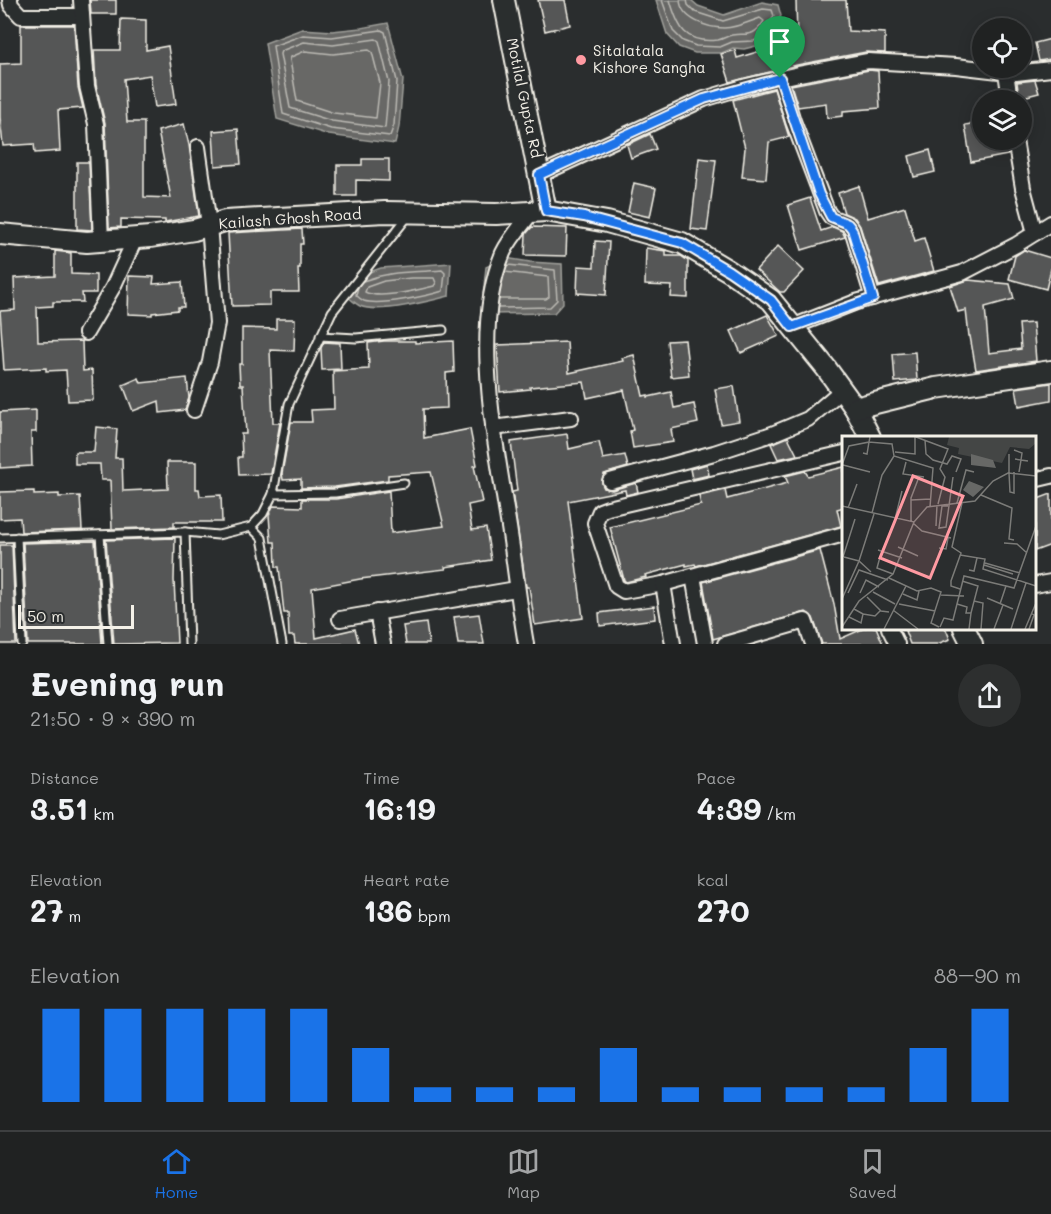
<!DOCTYPE html>
<html lang="en">
<head>
<meta charset="utf-8">
<style>
  :root { --surface:#202222; --page:#2d2f2f; --text:#f1f3f6; --muted:#a2a4a5; --line:#3d3f40; --accent:#1a73e8 }
  body { margin:0; font-family:Mali,sans-serif; background:var(--page); color:var(--text); height:100vh; display:flex; flex-direction:column; font-size:22px; white-space:nowrap }
  * { box-sizing:border-box; margin:0 }
  p { font-size:20px; color:var(--muted) }
  .icon { flex:none; width:33px; height:33px; fill:none; stroke:currentColor; stroke-width:2; stroke-linecap:round; stroke-linejoin:round }
  .map { position:relative; height:644px; overflow:hidden }
  .panel { display:flex; flex-direction:column; background:var(--surface); flex:1 }
  .panel>* { flex:none }
  .controls { position:absolute; left:972px; top:18px; display:grid; gap:12px }
  .controls a { display:grid; place-items:center; width:60px; height:60px; border-radius:50%; background:var(--surface); box-shadow:0 3px 15px #0003,0 0 0 2px var(--line); font-size:30px }
  .scale { position:absolute; left:18px; bottom:15px; width:116px; box-sizing:border-box; padding-left:6px; border:3px solid #f4f1e8; border-top:0; font-size:16px; line-height:21px; white-space:nowrap; color:#f4f1e8; -webkit-text-stroke:4px #2a2d2e; paint-order:stroke }
  .pin { position:absolute; display:grid; place-items:center; width:51px; height:51px; color:#fff; margin:-62px -26px; border-radius:50% 50% 50% 0; rotate:-45deg; box-shadow:0 0 6px #0007 }
  .pin .icon { rotate:45deg }
  .round { display:grid; place-items:center; flex:none; width:63px; height:63px; border-radius:32px; background:var(--page) }
  .head { display:flex; align-items:center; justify-content:space-between; height:102px; padding:0 30px }
  h1 { font-size:33px; font-weight:800; line-height:45px }
  .metrics { display:grid; grid-template-columns:repeat(3,1fr); gap:9px; height:102px; padding:6px 30px }
  .metrics div { display:grid; align-content:center }
  .metrics b { font-size:30px; font-weight:800 }
  .metrics small { font-size:16px; font-weight:400 }
  .metrics p { font-size:16px }
  .chart { height:168px; padding:12px 30px }
  .chart p { display:flex; justify-content:space-between }
  .chart svg { width:100%; height:108px; margin-top:6px; stroke:var(--accent); stroke-width:6 }
  .tab-bar { display:flex; justify-content:space-around; align-items:center; height:84px; border-top:2px solid var(--line); background:var(--surface); font-size:16px; color:var(--muted) }
  .tab-bar a { display:grid; justify-items:center; gap:3px }
  .tab-bar .selected { color:var(--accent) }
  .map>svg:first-child { display:block }
  .water { fill:#676866; stroke:#9f9f9a; stroke-width:1.5 }
  .lines { fill:none; stroke-linecap:round; stroke-linejoin:round }
  .shore { stroke:#bcbab4; stroke-width:1.5 }
  .building { fill:#555756; stroke:#f4f1e8; stroke-width:1.5 }
  .lane-casing { stroke:#f4f1e8; stroke-width:11 }
  .street-casing { stroke:#f4f1e8; stroke-width:18 }
  .secondary-casing { stroke:#f4f1e8; stroke-width:24 }
  .lane { stroke:#2a2d2e; stroke-width:7 }
  .street { stroke:#2a2d2e; stroke-width:14 }
  .secondary { stroke:#2a2d2e; stroke-width:20 }
  .route-casing { stroke:#fff; stroke-width:12 }
  .route { stroke:#1a73e8; stroke-width:8 }
  .poi-dot { fill:#ff9aa2; stroke:#2a2d2e; stroke-width:2 }
  .labels { text-anchor:middle; stroke-width:4.5; stroke-linejoin:round; paint-order:stroke }
  .poi-label { font-size:15px; fill:#f4f1e8; stroke:#2a2d2e; text-anchor:start }
  .street-label { font-size:15px; fill:#f4f1e8; stroke:#2a2d2e }
  .inset-road { fill:none; stroke:#7b7b78; stroke-width:1.5 }
  .view { fill:#ff9aa2; fill-opacity:0.15; stroke:#ff9aa2; stroke-width:3 }
  .inset-edge { fill:none; stroke:#f4f1e8; stroke-width:3 }
</style>
</head>
<body>
<div class="map">
<svg width="1051" height="644" viewBox="0 0 1051 644">
  <rect width="100%" height="100%" fill="#2a2d2e"/>
  <filter id="ink" filterUnits="userSpaceOnUse"><feTurbulence type="fractalNoise" baseFrequency=".0167" numOctaves="2"/><feDisplacementMap in="SourceGraphic" scale="12" xChannelSelector="R" yChannelSelector="G"/><feConvolveMatrix kernelMatrix="1 2 1 2 8 2 1 2 1" color-interpolation-filters="sRGB"/></filter>
  <g filter="url(#ink)">
    <!-- water -->
    <g class="water">
      <path d="M 656,0 L 691,0 L 698,6 L 724,15 L 762,2 L 778,5 L 781,16 L 767,40 L 756,46 L 744,49 L 733,48 L 722,53 L 695,53 L 679,47 L 667,34 Z"/>
      <path d="M 388,23 L 403,80 L 399,127 L 395,144 L 329,135 L 277,119 L 265,43 L 302,29 L 332,31 L 361,28 Z"/>
      <path d="M 505,258 L 530,262 L 562,264 L 563,303 L 554,313 L 491,314 L 483,296 L 486,267 Z"/>
      <path d="M 451,263 L 449,296 C 430,301 377,314 360,306 C 356,304 352,300 349,298 L 355,277 L 381,268 Z"/>
    </g>
    <g class="lines">
      <!-- shore -->
      <g class="shore">
        <path d="M 662,0 L 673,31 L 683,41 L 696,46 L 720,47 L 732,42 L 754,41 L 763,36 L 774,16 L 772,10 L 763,9 L 723,21 L 695,12 L 688,5 L 687,0"/>
        <path d="M 670,0 C 678,28 685,44 718,40 C 723,39 727,36 732,35 C 748,33 753,38 764,21 L 760,18 C 749,22 736,28 724,28 C 707,28 681,19 680,0"/>
        <path d="M 381,30 L 385,32 L 397,81 L 394,125 L 390,136 L 331,129 L 283,114 L 273,46 L 303,35 L 332,37 Z"/>
        <path d="M 376,39 L 379,41 L 389,82 L 385,128 L 332,121 L 290,108 L 280,54 L 281,51 L 304,42 L 333,45 Z"/>
        <path d="M 369,50 L 372,52 L 380,83 L 376,118 L 334,113 L 297,101 L 290,60 L 291,57 L 305,51 L 333,54 Z"/>
        <path d="M 411,278 L 434,278 L 436,283 L 434,286 C 418,290 379,300 365,292 L 367,287 L 384,281 Z"/>
        <path d="M 358,287 L 356,295 C 358,297 362,300 364,301 C 380,306 427,296 443,291 L 445,273 L 442,270 C 412,273 392,270 363,281"/>
        <path d="M 499,299 L 546,299 L 549,297 L 548,277 L 505,272"/>
        <path d="M 498,308 L 550,307 L 557,300 L 555,270 L 508,265"/>
      </g>
    </g>
    <!-- building -->
    <g class="building">
      <path d="M 90,0 L 116,0 L 116,14 L 91,14 Z"/>
      <path d="M 538,0 L 565,0 L 570,25 L 545,31 Z"/>
      <path d="M 796,0 L 846,0 L 848,31 L 885,33 L 885,53 L 866,52 L 797,65 L 730,82 L 721,54 L 735,50 L 737,58 L 767,49 L 766,45 L 797,38 Z"/>
      <path d="M 121,19 L 146,20 L 146,50 L 168,46 L 176,104 L 155,107 L 150,75 L 124,79 L 127,122 L 144,122 L 144,197 L 171,198 L 158,131 L 184,124 L 189,145 L 199,216 L 165,222 L 165,220 L 121,219 L 121,227 L 109,228 L 105,123 L 96,85 L 94,50 L 120,50 Z"/>
      <path d="M 21,25 L 74,25 L 78,87 L 83,108 L 58,110 L 60,151 L 35,153 L 34,144 L 3,146 L 0,117 L 0,64 L 21,63 Z"/>
      <path d="M 1051,39 L 1051,59 L 1039,61 L 1035,43 Z"/>
      <path d="M 869,70 L 878,71 L 880,108 L 843,111 L 843,116 L 827,118 L 826,103 L 798,107 L 791,85 Z"/>
      <path d="M 1035,80 L 1039,93 L 1019,98 L 1017,82 Z"/>
      <path d="M 774,89 L 789,137 L 769,142 L 766,179 L 742,177 L 745,148 L 733,100 Z"/>
      <path d="M 982,122 L 982,140 L 1005,140 L 1008,155 L 971,162 L 965,125 Z"/>
      <path d="M 238,129 L 241,164 L 215,166 L 213,131 Z"/>
      <path d="M 650,134 L 656,149 L 631,158 L 627,145 Z"/>
      <path d="M 930,150 L 935,172 L 914,177 L 909,156 Z"/>
      <path d="M 699,158 L 716,160 L 707,231 L 691,229 Z"/>
      <path d="M 362,159 L 389,159 L 389,181 L 356,180 L 356,196 L 337,196 L 337,165 L 362,165 Z"/>
      <path d="M 77,162 L 89,162 L 92,230 L 77,229 Z"/>
      <path d="M 634,183 L 656,188 L 650,217 L 628,212 Z"/>
      <path d="M 859,186 L 868,218 L 905,207 L 915,241 L 924,238 L 934,271 L 879,286 L 860,226 L 855,218 L 844,213 L 838,193 Z"/>
      <path d="M 810,198 L 821,231 L 833,227 L 842,231 L 845,237 L 802,250 L 788,205 Z"/>
      <path d="M 532,227 L 567,228 L 566,256 L 525,255 L 526,234 Z"/>
      <path d="M 302,229 L 303,244 L 300,244 L 300,268 L 298,268 L 299,292 L 270,292 L 270,305 L 232,306 L 228,233 Z"/>
      <path d="M 595,241 L 609,242 L 606,295 L 577,293 L 578,266 L 594,267 Z"/>
      <path d="M 778,246 L 804,271 L 784,292 L 780,292 L 756,270 Z"/>
      <path d="M 646,248 L 666,251 L 666,256 L 681,256 L 688,261 L 688,298 L 671,297 L 672,286 L 645,285 Z"/>
      <path d="M 1024,250 L 1051,258 L 1051,269 L 1046,289 L 1009,279 L 1015,256 Z"/>
      <path d="M 55,251 L 71,253 L 71,274 L 96,275 L 96,293 L 82,293 L 83,302 L 53,302 L 53,306 L 37,307 L 38,342 L 82,341 L 83,371 L 92,370 L 93,400 L 68,401 L 66,370 L 46,371 L 46,368 L 4,370 L 0,311 L 15,310 L 14,278 L 55,276 Z"/>
      <path d="M 129,276 L 154,277 L 153,284 L 182,282 L 184,307 L 178,307 L 178,310 L 152,313 L 152,315 L 128,314 Z"/>
      <path d="M 968,280 L 1010,284 L 1014,299 L 985,307 L 989,353 L 1021,349 L 1019,324 L 1033,323 L 1036,361 L 976,370 L 970,336 L 969,336 L 966,310 L 958,312 L 950,286 Z"/>
      <path d="M 767,315 L 779,336 L 741,353 L 731,331 Z"/>
      <path d="M 276,319 L 295,319 L 294,351 L 270,350 L 273,423 L 280,423 L 271,474 L 239,475 L 238,457 L 242,457 L 241,434 L 246,434 L 243,385 L 240,385 L 239,364 L 242,364 L 242,328 L 276,329 Z"/>
      <path d="M 685,340 L 689,375 L 671,377 L 667,341 Z"/>
      <path d="M 384,341 L 415,341 L 415,343 L 453,341 L 454,372 L 446,373 L 447,408 L 423,409 L 424,438 L 470,429 L 477,465 L 474,466 L 482,502 L 468,505 L 472,530 L 486,528 L 491,560 L 445,567 L 446,569 L 360,579 L 312,588 L 316,638 L 355,629 L 359,644 L 295,644 L 294,636 L 289,636 L 288,613 L 284,613 L 279,567 L 276,567 L 275,542 L 271,542 L 269,515 L 273,506 L 302,507 L 302,499 L 336,499 L 389,491 L 391,533 L 444,526 L 431,472 L 388,475 L 388,480 L 335,487 L 301,488 L 301,479 L 283,480 L 282,473 L 291,422 L 312,422 L 311,410 L 334,409 L 333,371 L 369,369 L 368,343 Z"/>
      <path d="M 324,342 L 340,343 L 341,369 L 322,370 L 321,348 Z"/>
      <path d="M 567,342 L 569,373 L 623,361 L 622,358 L 634,355 L 643,396 L 648,395 L 648,397 L 671,392 L 674,408 L 694,404 L 698,423 L 671,429 L 673,442 L 633,448 L 630,431 L 633,430 L 624,390 L 587,398 L 584,382 L 530,387 L 530,389 L 500,392 L 497,345 Z"/>
      <path d="M 915,352 L 917,380 L 895,382 L 893,354 Z"/>
      <path d="M 139,378 L 141,383 L 187,378 L 189,398 L 185,410 L 160,413 L 159,401 L 133,411 L 123,385 Z"/>
      <path d="M 1051,383 L 1051,400 L 1019,406 L 1016,388 Z"/>
      <path d="M 734,386 L 739,421 L 721,424 L 715,389 Z"/>
      <path d="M 36,410 L 36,432 L 31,432 L 32,466 L 0,468 L 0,412 Z"/>
      <path d="M 96,427 L 117,429 L 115,458 L 122,458 L 123,491 L 168,489 L 167,462 L 196,462 L 196,489 L 199,489 L 200,496 L 221,495 L 222,522 L 174,522 L 174,527 L 112,529 L 110,480 L 101,480 L 100,464 L 75,464 L 75,452 L 94,452 Z"/>
      <path d="M 567,434 L 569,449 L 599,442 L 603,459 L 625,455 L 628,467 L 604,474 L 602,484 L 604,488 L 612,490 L 636,483 L 638,492 L 626,495 L 625,490 L 568,501 L 583,618 L 535,625 L 529,587 L 526,587 L 512,492 L 517,491 L 511,442 Z"/>
      <path d="M 788,437 L 797,455 L 778,459 L 771,444 Z"/>
      <path d="M 707,464 L 709,475 L 692,479 L 690,469 Z"/>
      <path d="M 844,467 L 844,507 L 837,509 L 841,526 L 696,566 L 695,564 L 686,566 L 686,564 L 645,575 L 646,577 L 626,582 L 624,580 L 610,527 L 701,505 L 699,496 L 725,490 L 727,499 L 788,483 L 785,476 L 805,471 L 808,476 Z"/>
      <path d="M 34,491 L 34,495 L 59,494 L 59,497 L 80,496 L 82,530 L 21,532 L 20,518 L 0,519 L 0,492 Z"/>
      <path d="M 1051,494 L 1051,545 L 1035,551 L 1035,500 Z"/>
      <path d="M 175,538 L 174,580 L 177,643 L 114,644 L 106,540 Z"/>
      <path d="M 95,541 L 102,644 L 28,644 L 23,543 Z"/>
      <path d="M 0,545 L 12,545 L 16,644 L 0,644 Z"/>
      <path d="M 820,550 L 834,604 L 840,639 L 867,627 L 876,627 L 883,644 L 822,644 L 813,618 L 806,612 L 713,639 L 703,582 Z"/>
      <path d="M 654,606 L 655,619 L 600,626 L 599,613 Z"/>
      <path d="M 479,614 L 484,644 L 458,644 L 454,617 Z"/>
      <path d="M 426,623 L 429,644 L 406,644 L 403,626 Z"/>
      <path d="M 914,627 L 945,627 L 950,639 L 937,644 L 910,644 L 905,631 Z"/>
    </g>
    <g class="lines">
      <!-- lane casing -->
      <g class="lane-casing">
        <g id="lane">
          <path d="M 320,336 L 356,338 L 443,330"/>
          <path d="M 273,494 L 335,493 L 404,483"/>
          <path d="M 251,527 L 262,538 L 282,644"/>
          <path d="M 185,532 L 189,644"/>
          <path d="M 100,535 L 108,644"/>
          <path d="M 17,537 L 22,644"/>
          <path d="M 0,538 L 185,532 L 218,535 L 251,527 L 263,514 L 273,494 L 289,404 L 332,312 L 409,215"/>
        </g>
      </g>
      <!-- street casing -->
      <g class="street-casing">
        <g id="street">
          <path d="M 10,0 L 11,5 L 21,16 L 82,16"/>
          <path d="M 81,0 L 87,86 L 96,124 L 101,241"/>
          <path d="M 1006,72 L 1010,100"/>
          <path d="M 780,79 L 793,121 L 827,211 L 831,217 L 848,224 L 852,229 L 873,298"/>
          <path d="M 1015,140 L 1023,188 L 1035,233"/>
          <path d="M 539,175 L 704,99 L 747,86 L 799,74 L 868,61 L 956,66 L 1016,73 L 1051,69"/>
          <path d="M 792,327 L 856,302 L 962,273 L 1016,245 L 1051,223"/>
          <path d="M 86,333 L 113,287 L 135,239"/>
          <path d="M 194,410 L 210,362 L 217,323 L 209,225 L 198,147"/>
          <path d="M 493,428 L 571,418"/>
          <path d="M 844,453 L 608,508 L 600,511 L 595,523 L 616,586 L 624,591 L 663,584 L 844,534"/>
          <path d="M 1034,480 L 1051,476"/>
          <path d="M 610,481 L 714,453 L 772,434 L 808,419 L 842,390"/>
          <path d="M 693,576 L 705,644"/>
          <path d="M 663,584 L 673,644"/>
          <path d="M 1034,585 L 1051,582"/>
          <path d="M 377,612 L 383,644"/>
          <path d="M 340,619 L 516,589"/>
          <path d="M 889,628 L 897,644"/>
          <path d="M 526,644 C 518,599 514,554 506,509 C 494,432 472,327 503,253 C 510,238 522,225 532,212"/>
          <path d="M 725,644 L 805,621 L 813,644"/>
        </g>
      </g>
      <!-- secondary casing -->
      <g class="secondary-casing">
        <g id="secondary">
          <path d="M 504,0 L 546,211 L 607,222 L 682,243 L 729,271 L 771,300 L 826,368 L 855,408 L 870,437"/>
          <path d="M 0,234 L 87,242 L 150,237 L 194,230 L 225,221 L 385,212 L 496,214 L 546,211"/>
          <path d="M 855,408 L 936,388 L 1051,371"/>
          <path d="M 964,628 L 972,644"/>
        </g>
      </g>
      <!-- lane -->
      <use href="#lane" class="lane"/>
      <!-- street -->
      <use href="#street" class="street"/>
      <!-- secondary -->
      <use href="#secondary" class="secondary"/>
    </g>
  </g>
  <g class="lines" filter="url(#ink)">
    <!-- route casing -->
    <g class="route-casing">
      <path id="route" d="M 780,78 L 819,194 L 831,217 L 848,224 L 852,229 L 873,298 L 792,327 L 771,300 L 729,271 L 682,243 L 584,217 L 546,211 L 539,175 L 704,99 Z"/>
    </g>
    <!-- route -->
    <use href="#route" class="route"/>
  </g>
  <!-- markers -->
  <circle class="poi-dot" cx="581" cy="60" r="6"/>
  <g class="labels">
    <!-- poi labels -->
    <g class="poi-label">
      <text x="593" y="56">Sitalatala<tspan x="593" dy="17">Kishore Sangha</tspan></text>
    </g>
    <!-- street labels -->
    <g class="street-label">
      <text transform="translate(524 98) rotate(78)" y="5">Motilal Gupta Rd</text>
      <text transform="translate(290 219) rotate(-4)" y="5">Kailash Ghosh Road</text>
    </g>
  </g>
  <!-- overview -->
  <g transform="translate(842 436)">
    <rect width="194" height="194" fill="#2a2d2e"/>
    <path d="M 107,1 L 193,1 L 193,8 L 187,13 L 168,11 L 160,27 L 116,18 L 117,12 L 105,9 Z" fill="#444645"/>
    <path d="M 129,18 L 151,24 L 154,32 L 129,29 ZM 127,45 L 142,51 L 131,61 L 121,54 Z" fill="#676866"/>
    <path class="inset-road" d="M 74,1 L 106,13 L 98,33 L 103,41 L 96,68M 83,4 L 84,18 L 91,24 L 105,28 L 110,20 L 119,23 L 114,36M 172,14 L 180,17 L 179,24 L 186,25M 53,16 L 73,18 L 73,1M 21,17 L 25,18 L 27,6 L 50,8 L 52,20 L 91,32 L 88,71M 167,18 L 167,37M 173,23 L 179,24 L 177,36M 64,26 L 61,38 L 82,41M 0,29 L 7,10 L 27,6 L 28,1M 1,29 L 28,36M 167,37 L 168,56 L 172,57 L 172,36M 139,59 L 170,72 L 167,103 L 172,104M 69,64 L 89,63M 115,67 L 124,34 L 132,36M 0,70 L 72,86 L 85,71 L 133,65 L 151,45 L 166,37 L 194,40M 106,70 L 100,70 L 97,92 L 104,91 L 111,41M 6,72 L 15,48M 30,77 L 40,39 L 52,20M 53,83 L 60,55M 69,85 L 69,62 L 77,41M 71,87 L 80,95 L 109,102M 94,90 L 95,69M 162,107 L 175,108 L 185,117M 56,111 L 76,120M 97,112 L 104,113 L 106,102M 36,114 L 60,122M 118,119 L 143,123 L 141,133 L 194,150M 1,121 L 13,83M 2,121 L 17,125 L 29,136M 38,121 L 35,132 L 51,138M 143,127 L 178,137M 142,129 L 171,138M 127,134 L 132,135 L 135,122M 47,142 L 75,155 L 89,152 L 99,156 L 89,187 L 97,191M 120,145 L 136,150 L 129,177M 118,153 L 109,150 L 109,145 L 119,117 L 110,111 L 120,67M 31,156 L 53,168M 6,157 L 17,134 L 46,144M 18,157 L 24,144 L 37,151M 61,158 L 75,164 L 77,155M 99,159 L 122,160M 25,161 L 39,175 L 47,176M 145,162 L 171,173M 0,163 L 17,125 L 32,78M 132,165 L 141,167 L 139,193M 57,168 L 93,175M 115,168 L 125,171 L 124,177 L 129,177 L 127,193M 158,168 L 164,150 L 172,152 L 194,90M 51,174 L 76,193M 21,178 L 33,180 L 38,175M 7,181 L 19,187 L 21,178 L 12,173M 0,191 L 17,165 L 51,138 L 72,86M 98,191 L 102,182 L 111,184 L 122,140 L 164,150M 42,193 L 64,150M 152,193 L 161,169M 169,193 L 184,147M 183,193 L 194,167M 187,193 L 192,179 L 189,177"/>
    <path class="view" d="M 71,40 L 121,60 L 88,142 L 38,122 Z"/>
    <rect width="194" height="194" class="inset-edge"/>
  </g>
</svg>
<div class="controls">
<a><svg class="icon" aria-label="locate" viewBox="0 0 24 24"><circle cx="12" cy="12" r="6"/><path d="M12 2v4M12 18v4M2 12h4M18 12h4"/></svg></a>
<a><svg class="icon" aria-label="layers" viewBox="0 0 24 24"><path d="M12 4l9 5-9 5-9-5zM3 14l9 5 9-5"/></svg></a>
</div>
<div class="scale">50 m</div>
<div class="pin" style="left:780px;top:78px;background:#1e9e55"><svg class="icon" aria-label="arrive" viewBox="0 0 24 24"><path d="M6 21V4h12l-3 4 3 4H6"/></svg></div>
</div>
<section class="panel">
<div class="head"><div><h1>Evening run</h1><p>21:50 · 9 × 390 m</p></div><a class="round"><svg class="icon" aria-label="share" viewBox="0 0 24 24"><path d="M12 15V3M7 8l5-5 5 5M5 13v7h14v-7"/></svg></a></div>
<div class="metrics">
<div><p>Distance</p><b>3.51<small> km</small></b></div>
<div><p>Time</p><b>16:19</b></div>
<div><p>Pace</p><b>4:39<small> /km</small></b></div>
</div>
<div class="metrics">
<div><p>Elevation</p><b>27<small> m</small></b></div>
<div><p>Heart rate</p><b>136<small> bpm</small></b></div>
<div><p>kcal</p><b>270</b></div>
</div>
<div class="chart"><p><span>Elevation</span>88–90 m</p>
<svg viewBox="0 0 160 44" preserveAspectRatio="none"><path d="M5 44V6M15 44V6M25 44V6M35 44V6M45 44V6M55 44V22M65 44V38M75 44V38M85 44V38M95 44V22M105 44V38M115 44V38M125 44V38M135 44V38M145 44V22M155 44V6"/></svg>
</div>
</section>
<nav class="tab-bar">
<a class="selected"><svg class="icon" aria-label="home" viewBox="0 0 24 24"><path d="M3 11l9-7 9 7M6 9v11h12V9"/></svg>Home</a>
<a><svg class="icon" aria-label="map" viewBox="0 0 24 24"><path d="M3 6l6-2 6 2 6-2v14l-6 2-6-2-6 2zM9 4v14M15 6v14"/></svg>Map</a>
<a><svg class="icon" aria-label="saved" viewBox="0 0 24 24"><path d="M7 4h10v16l-5-4-5 4z"/></svg>Saved</a>
</nav>
</body>
</html>
